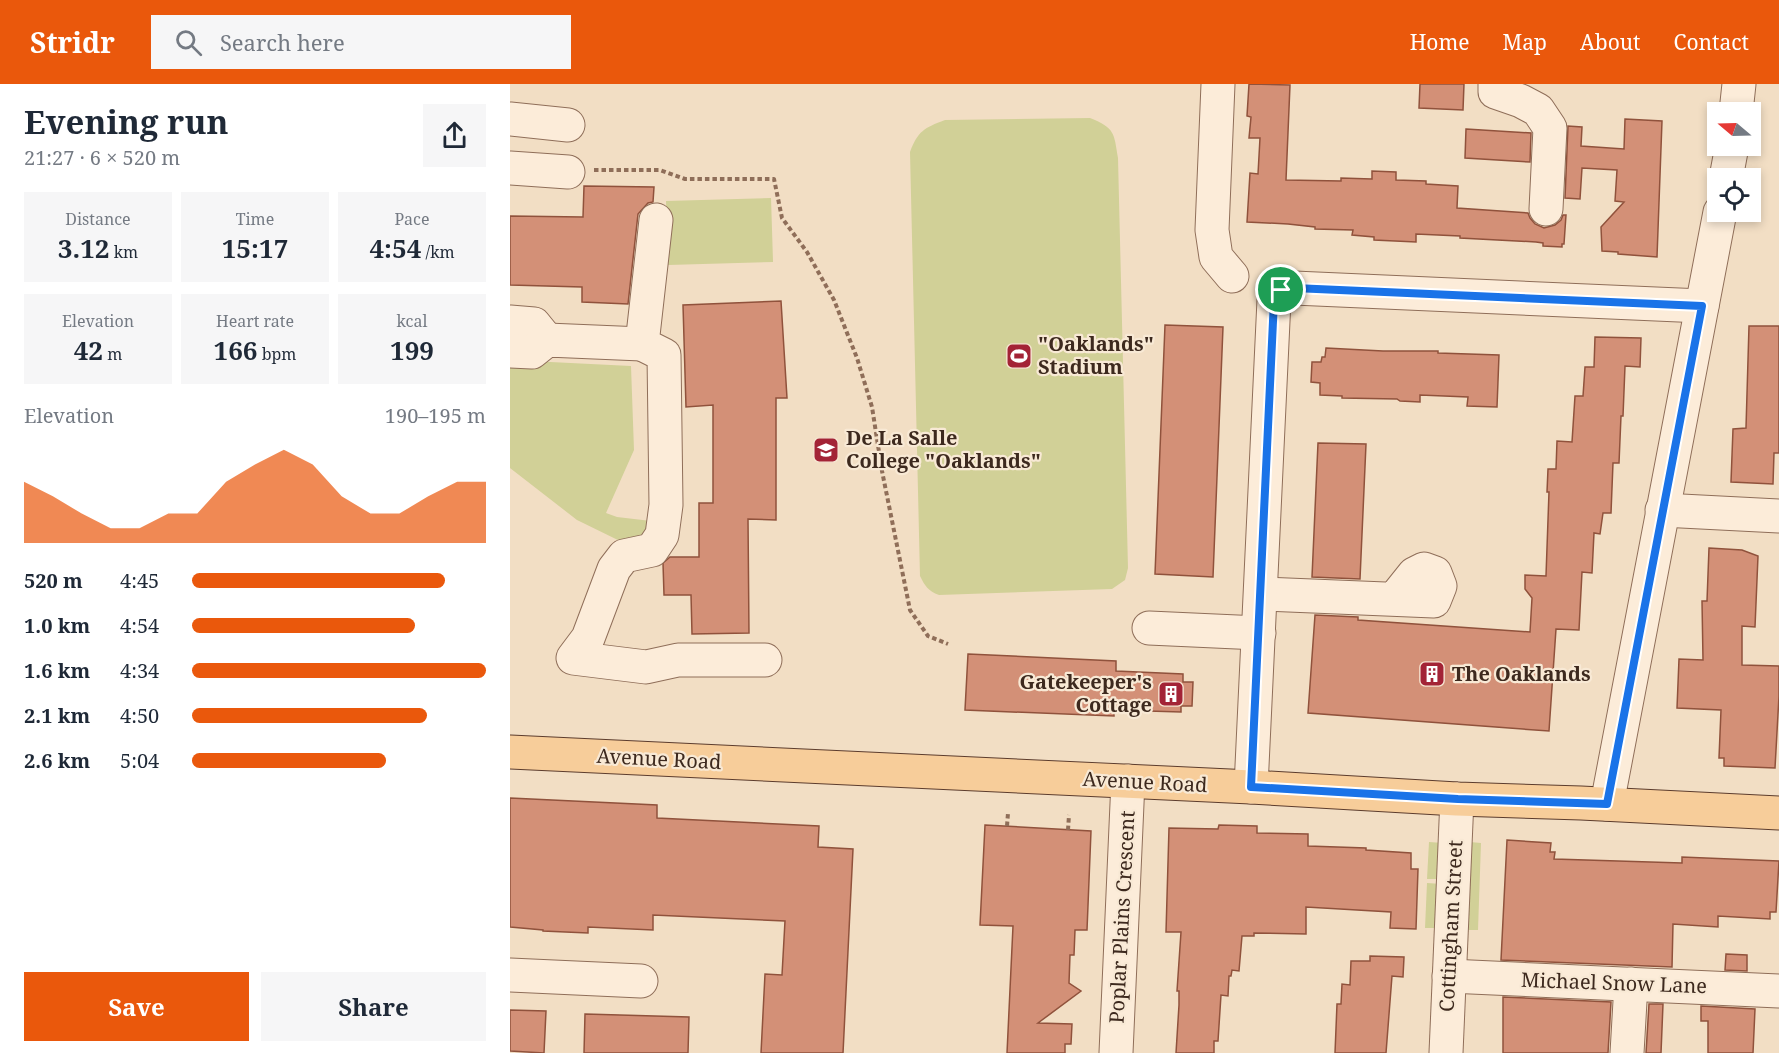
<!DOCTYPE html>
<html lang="en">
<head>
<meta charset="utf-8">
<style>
  :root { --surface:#fff; --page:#f6f6f7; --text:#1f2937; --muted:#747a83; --accent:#ea580c }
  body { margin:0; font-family:"Noto Serif",serif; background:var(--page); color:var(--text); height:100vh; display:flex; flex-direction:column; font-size:22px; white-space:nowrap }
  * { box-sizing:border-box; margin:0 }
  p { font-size:20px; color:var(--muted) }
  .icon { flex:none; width:33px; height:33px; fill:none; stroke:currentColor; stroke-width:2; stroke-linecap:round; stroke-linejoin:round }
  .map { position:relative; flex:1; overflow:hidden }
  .details { display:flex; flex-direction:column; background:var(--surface); width:510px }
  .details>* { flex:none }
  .needle { width:39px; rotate:289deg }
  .buttons { position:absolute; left:1197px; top:18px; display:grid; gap:12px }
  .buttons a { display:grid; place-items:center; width:54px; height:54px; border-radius:0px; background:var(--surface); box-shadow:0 3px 9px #0003; font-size:30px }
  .pin { position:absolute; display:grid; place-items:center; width:51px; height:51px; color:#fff; margin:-26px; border:3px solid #fff; border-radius:50%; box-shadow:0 2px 6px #0007 }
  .round { display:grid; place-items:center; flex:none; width:63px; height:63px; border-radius:0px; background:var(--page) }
  .head { display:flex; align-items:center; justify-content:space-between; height:102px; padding:0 24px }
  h1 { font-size:33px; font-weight:700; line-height:45px }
  .figures { display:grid; grid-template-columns:repeat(3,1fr); gap:9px; height:102px; padding:6px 24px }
  .figures div { display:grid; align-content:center; border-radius:0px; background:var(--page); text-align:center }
  .figures b { font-size:26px; font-weight:700 }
  .figures small { font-size:16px; font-weight:400 }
  .figures p { font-size:16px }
  .chart { height:168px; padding:12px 24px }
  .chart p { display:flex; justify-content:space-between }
  .chart svg { width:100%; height:108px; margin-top:6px; fill:var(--accent); opacity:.7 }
  .button { display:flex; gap:12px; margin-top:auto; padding:12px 24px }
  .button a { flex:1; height:69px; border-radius:0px; background:var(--accent); color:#fff; font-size:24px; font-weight:700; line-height:69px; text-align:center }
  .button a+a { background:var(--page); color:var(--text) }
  ul { padding:0 24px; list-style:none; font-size:20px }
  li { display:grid; grid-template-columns:96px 72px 1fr; align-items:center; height:45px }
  li i { height:15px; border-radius:8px; background:var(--accent) }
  header { display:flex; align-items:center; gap:36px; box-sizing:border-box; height:84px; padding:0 30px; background:var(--accent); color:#fff }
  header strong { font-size:28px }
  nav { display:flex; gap:33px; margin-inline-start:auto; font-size:21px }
  .search { width:420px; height:54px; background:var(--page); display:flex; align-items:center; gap:15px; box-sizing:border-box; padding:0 21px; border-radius:0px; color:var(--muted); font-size:22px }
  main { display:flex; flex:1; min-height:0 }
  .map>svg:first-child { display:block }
  .green { fill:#d1d097 }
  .building { fill:#d39077; stroke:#90523c; stroke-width:1.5 }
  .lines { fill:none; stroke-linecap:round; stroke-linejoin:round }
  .minor-casing { stroke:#8f6e59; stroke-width:35 }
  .major-casing { stroke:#5c3c2d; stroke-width:35 }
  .path { stroke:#8f6e59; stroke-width:4; stroke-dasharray:4.5 3; stroke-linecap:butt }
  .minor { stroke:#fcecd9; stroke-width:33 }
  .major { stroke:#f7cd9a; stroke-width:33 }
  .route-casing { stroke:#fff; stroke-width:12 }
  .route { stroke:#1a73e8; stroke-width:8 }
  .labels { text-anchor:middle; stroke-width:4.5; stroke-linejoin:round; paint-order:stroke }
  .poi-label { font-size:20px; font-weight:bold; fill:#3d291e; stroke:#f8e9d5; text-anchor:start }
  .street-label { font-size:20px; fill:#3d291e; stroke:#f8e9d5 }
</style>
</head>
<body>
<header>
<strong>Stridr</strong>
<div class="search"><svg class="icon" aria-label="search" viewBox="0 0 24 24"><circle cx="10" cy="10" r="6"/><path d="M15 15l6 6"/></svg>Search here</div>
<nav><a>Home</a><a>Map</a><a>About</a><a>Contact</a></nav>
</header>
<main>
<section class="details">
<div class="head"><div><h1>Evening run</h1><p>21:27 · 6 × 520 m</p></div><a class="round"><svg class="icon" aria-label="share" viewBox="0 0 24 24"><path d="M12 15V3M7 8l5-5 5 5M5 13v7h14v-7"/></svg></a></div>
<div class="figures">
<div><p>Distance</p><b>3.12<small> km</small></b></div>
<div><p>Time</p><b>15:17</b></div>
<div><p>Pace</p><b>4:54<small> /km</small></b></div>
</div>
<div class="figures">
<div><p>Elevation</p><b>42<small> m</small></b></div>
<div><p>Heart rate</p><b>166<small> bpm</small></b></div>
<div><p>kcal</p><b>199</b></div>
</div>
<div class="chart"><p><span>Elevation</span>190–195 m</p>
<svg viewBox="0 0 160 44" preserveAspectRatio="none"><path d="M0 44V19L10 25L20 32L30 38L40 38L50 32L60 32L70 19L80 12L90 6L100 12L110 25L120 32L130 32L140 25L150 19L160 19V44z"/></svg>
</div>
<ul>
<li><b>520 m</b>4:45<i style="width:86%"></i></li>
<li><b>1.0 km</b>4:54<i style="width:76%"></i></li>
<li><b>1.6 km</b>4:34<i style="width:100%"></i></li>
<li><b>2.1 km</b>4:50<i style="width:80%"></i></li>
<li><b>2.6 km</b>5:04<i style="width:66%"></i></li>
</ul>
<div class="button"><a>Save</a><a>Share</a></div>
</section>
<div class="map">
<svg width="1269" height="969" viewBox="0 0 1269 969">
  <rect width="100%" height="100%" fill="#f2dec4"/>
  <!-- green -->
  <g class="green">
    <path d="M 580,34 C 605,44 604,49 608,74 L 618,484 L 615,496 L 602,505 L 429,511 C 418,507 415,502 410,492 L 400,68 C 408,47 414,44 435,36 Z"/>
    <path d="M 261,114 L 263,178 L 158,181 L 156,117 Z"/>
    <path d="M 0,276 L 121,282 L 124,366 L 96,429 L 107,433 L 141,437 L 143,450 L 114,459 L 67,436 L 0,384 Z"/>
    <path d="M 919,758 L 933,759 L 932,795 L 917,795 Z"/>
    <path d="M 960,758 L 971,759 L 968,846 L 952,846 Z"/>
    <path d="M 917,799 L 932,800 L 930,844 L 915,844 Z"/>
  </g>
  <!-- building -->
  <g class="building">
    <path d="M 739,0 L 780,1 L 776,96 L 831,97 L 831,94 L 862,95 L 862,87 L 886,88 L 886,96 L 916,97 L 916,100 L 948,102 L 947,124 L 1018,129 L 1020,134 L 1025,140 L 1034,144 L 1045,141 L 1051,136 L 1053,131 L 1056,131 L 1054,160 L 1052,160 L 1052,163 L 1033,162 L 1033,159 L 1026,158 L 950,154 L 950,152 L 906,150 L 906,158 L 864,156 L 864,153 L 842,151 L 843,146 L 805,145 L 805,143 L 778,140 L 737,138 L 740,89 L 748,90 L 750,54 L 739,54 L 741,33 L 737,32 Z"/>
    <path d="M 910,0 L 954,0 L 953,26 L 909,24 Z"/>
    <path d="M 1115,35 L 1152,37 L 1147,173 L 1108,170 L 1108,168 L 1092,167 L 1091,143 L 1114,118 L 1105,117 L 1107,86 L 1072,84 L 1070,115 L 1055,114 L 1058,42 L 1072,43 L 1071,62 L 1114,65 Z"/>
    <path d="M 956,45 L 1021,49 L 1020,78 L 955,74 Z"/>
    <path d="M 74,102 L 144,103 L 143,118 L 138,119 L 128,130 L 118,220 L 72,218 L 72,203 L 0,201 L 0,132 L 73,133 Z"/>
    <path d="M 271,217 L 277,314 L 266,314 L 266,436 L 238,435 L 239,549 L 182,550 L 181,511 L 154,511 L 153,479 L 160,473 L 189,473 L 189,419 L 203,419 L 203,321 L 176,323 L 173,221 Z"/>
    <path d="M 655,241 L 713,243 L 703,493 L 645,490 Z"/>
    <path d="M 1239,242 L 1269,242 L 1269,369 L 1264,369 L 1263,400 L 1221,398 L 1223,345 L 1236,344 Z"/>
    <path d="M 1085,253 L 1131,254 L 1130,283 L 1115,282 L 1113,332 L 1111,332 L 1109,379 L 1103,379 L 1101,429 L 1093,429 L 1090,450 L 1084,449 L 1082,489 L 1072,488 L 1069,546 L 1046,545 L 1039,647 L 798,629 L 805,531 L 848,533 L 848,536 L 1020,548 L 1022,514 L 1015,505 L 1015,491 L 1036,492 L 1039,408 L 1037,408 L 1038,385 L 1046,385 L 1047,357 L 1062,358 L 1065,312 L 1073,312 L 1075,283 L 1084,283 Z"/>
    <path d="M 816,264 L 873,267 L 928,267 L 928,269 L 989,271 L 987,323 L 957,322 L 958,313 L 910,311 L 910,318 L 890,317 L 887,315 L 832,314 L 832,312 L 810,311 L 810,299 L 801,298 L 802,278 L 811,278 L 812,273 L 815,273 Z"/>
    <path d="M 808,359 L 856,360 L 850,495 L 802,493 Z"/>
    <path d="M 1199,464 L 1232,466 L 1248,472 L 1245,543 L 1232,542 L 1232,581 L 1269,582 L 1269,612 L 1265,684 L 1214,682 L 1214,674 L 1209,674 L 1211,626 L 1167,624 L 1169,575 L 1193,576 L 1192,517 L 1197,517 Z"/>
    <path d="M 458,570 L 606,577 L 606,587 L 673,590 L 673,598 L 683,598 L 682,622 L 671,622 L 671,628 L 604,626 L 604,632 L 455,626 Z"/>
    <path d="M 0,714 L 147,721 L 147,734 L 309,742 L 308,763 L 343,765 L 333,969 L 251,969 L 255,890 L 272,891 L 275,837 L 143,831 L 143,846 L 78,843 L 78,849 L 33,847 L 33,846 L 0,843 Z"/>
    <path d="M 475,741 L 581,747 L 577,846 L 565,846 L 564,871 L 560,871 L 559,899 L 571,907 L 528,939 L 562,940 L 561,960 L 555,960 L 555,969 L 497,969 L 503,842 L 470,841 Z"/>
    <path d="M 709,741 L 747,742 L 747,749 L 798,750 L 798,762 L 856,764 L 856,766 L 901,769 L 901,785 L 908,785 L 906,845 L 880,844 L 881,828 L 796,823 L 796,850 L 744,849 L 744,852 L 732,852 L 729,887 L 722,886 L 721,892 L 719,892 L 718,912 L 711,911 L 708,957 L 704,957 L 704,969 L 666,969 L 669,921 L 669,907 L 667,907 L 671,848 L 656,848 L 659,744 L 708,745 Z"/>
    <path d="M 997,756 L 1041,759 L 1040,768 L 1045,768 L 1044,775 L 1172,779 L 1172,773 L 1269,777 L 1266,828 L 1260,828 L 1260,835 L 1208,832 L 1208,843 L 1163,840 L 1162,883 L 991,876 Z"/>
    <path d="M 1216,870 L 1237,871 L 1237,887 L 1215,886 Z"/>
    <path d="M 860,872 L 894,873 L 893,893 L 882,892 L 876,969 L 825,969 L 827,920 L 831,920 L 832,900 L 840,901 L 841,877 L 860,877 Z"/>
    <path d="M 993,913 L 1101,918 L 1098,969 L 993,969 Z"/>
    <path d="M 1139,920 L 1153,920 L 1151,969 L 1136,969 Z"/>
    <path d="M 1191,922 L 1245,925 L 1243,969 L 1198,969 L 1198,937 L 1191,937 Z"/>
    <path d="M 0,926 L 36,927 L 34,969 L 0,967 Z"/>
    <path d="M 75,930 L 179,933 L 178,969 L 74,969 Z"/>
  </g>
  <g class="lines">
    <!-- minor casing -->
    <g class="minor-casing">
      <g id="minor">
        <path d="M 708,0 L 702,146 L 706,173 L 722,192"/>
        <path d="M 985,0 L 985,8 L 1011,17 L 1028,26 L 1040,44 L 1036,125"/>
        <path d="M 1226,28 L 1229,0"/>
        <path d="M 0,35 L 58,41"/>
        <path d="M 0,84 L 58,88"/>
        <path d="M 1216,94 L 1222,62"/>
        <path d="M 146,136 L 132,260 L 154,271 L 156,421 L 152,451 L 142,466 L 114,472 L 104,485 L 78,554 L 63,574 L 136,583 L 168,576 L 255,576"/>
        <path d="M 0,238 L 24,240 L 37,256"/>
        <path d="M 0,267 L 22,268 L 37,256 L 132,260"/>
        <path d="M 1152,426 L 1269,432"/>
        <path d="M 752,510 L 924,517 L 930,502 L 925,489 L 914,485 L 904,490 L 884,515"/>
        <path d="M 639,544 L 749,549"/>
        <path d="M 741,703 L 764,216 L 771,205 L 784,204 L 1192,222"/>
        <path d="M 1097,720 L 1210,128"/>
        <path d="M 0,891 L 131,897"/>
        <path d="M 939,892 L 1269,907"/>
        <path d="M 606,969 L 618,697"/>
        <path d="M 936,969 L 947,715"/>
        <path d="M 1117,969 L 1121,900"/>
      </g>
    </g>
    <!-- major casing -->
    <g class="major-casing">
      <path id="major" d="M 0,668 L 741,703 L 947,715 L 1071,719 L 1269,729"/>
    </g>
    <!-- path -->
    <g class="path">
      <path d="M 84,86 L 150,86 L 175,95 L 264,95 L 272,134 L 297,168 L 324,216 L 347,274 L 362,323 L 372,387 L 400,526 L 418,552 L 438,560"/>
      <path d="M 497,742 L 498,729"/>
      <path d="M 558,746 L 559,731"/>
    </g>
    <!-- minor -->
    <use href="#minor" class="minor"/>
    <!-- major -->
    <use href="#major" class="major"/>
  </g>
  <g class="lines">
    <!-- route casing -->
    <g class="route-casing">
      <path id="route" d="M 784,204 L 1192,222 L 1097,720 L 948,715 L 741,703 L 764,216 L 771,206 Z"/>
    </g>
    <!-- route -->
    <use href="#route" class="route"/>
  </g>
  <!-- icons -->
  <defs>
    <g id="stadium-square" transform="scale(1.35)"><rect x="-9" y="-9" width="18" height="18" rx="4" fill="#a32336" stroke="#f8e9d5"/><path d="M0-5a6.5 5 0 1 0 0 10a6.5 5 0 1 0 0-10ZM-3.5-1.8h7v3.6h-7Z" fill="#fff"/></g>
    <g id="school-square" transform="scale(1.35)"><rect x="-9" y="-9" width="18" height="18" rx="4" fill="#a32336" stroke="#f8e9d5"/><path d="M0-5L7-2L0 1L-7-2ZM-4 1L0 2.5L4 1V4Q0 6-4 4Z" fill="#fff"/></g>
    <g id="building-square" transform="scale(1.35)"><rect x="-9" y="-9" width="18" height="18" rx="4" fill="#a32336" stroke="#f8e9d5"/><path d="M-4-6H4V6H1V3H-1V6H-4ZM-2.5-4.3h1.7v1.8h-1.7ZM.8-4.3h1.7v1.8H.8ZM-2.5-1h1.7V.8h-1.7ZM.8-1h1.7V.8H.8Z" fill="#fff"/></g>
  </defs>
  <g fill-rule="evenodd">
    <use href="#stadium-square" x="509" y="272"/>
    <use href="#school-square" x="316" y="366"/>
    <use href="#building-square" x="922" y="590"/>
    <use href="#building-square" x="661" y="610"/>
  </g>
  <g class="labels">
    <!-- poi labels -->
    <g class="poi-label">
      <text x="528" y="267">"Oaklands"<tspan x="528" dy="23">Stadium</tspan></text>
      <text x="336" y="361">De La Salle<tspan x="336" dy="23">College "Oaklands"</tspan></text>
      <text x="942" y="597">The Oaklands</text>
      <text x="642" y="605" text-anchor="end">Gatekeeper's<tspan x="642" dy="23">Cottage</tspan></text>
    </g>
    <!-- street labels -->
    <g class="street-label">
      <text transform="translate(149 675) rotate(3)" y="7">Avenue Road</text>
      <text transform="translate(635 698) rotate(3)" y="7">Avenue Road</text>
      <text transform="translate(612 833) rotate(-87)" y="7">Poplar Plains Crescent</text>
      <text transform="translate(941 842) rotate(-87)" y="7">Cottingham Street</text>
      <text transform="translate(1104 899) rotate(2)" y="7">Michael Snow Lane</text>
    </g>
  </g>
</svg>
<div class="buttons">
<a><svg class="needle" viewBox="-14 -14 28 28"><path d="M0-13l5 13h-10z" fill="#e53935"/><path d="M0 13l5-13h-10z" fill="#747a83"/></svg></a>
<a><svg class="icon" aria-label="locate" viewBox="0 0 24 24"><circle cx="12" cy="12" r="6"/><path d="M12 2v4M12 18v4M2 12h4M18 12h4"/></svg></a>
</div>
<div class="pin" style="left:771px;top:206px;background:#1e9e55"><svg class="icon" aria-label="arrive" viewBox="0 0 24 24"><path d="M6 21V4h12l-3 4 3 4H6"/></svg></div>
</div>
</main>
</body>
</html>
